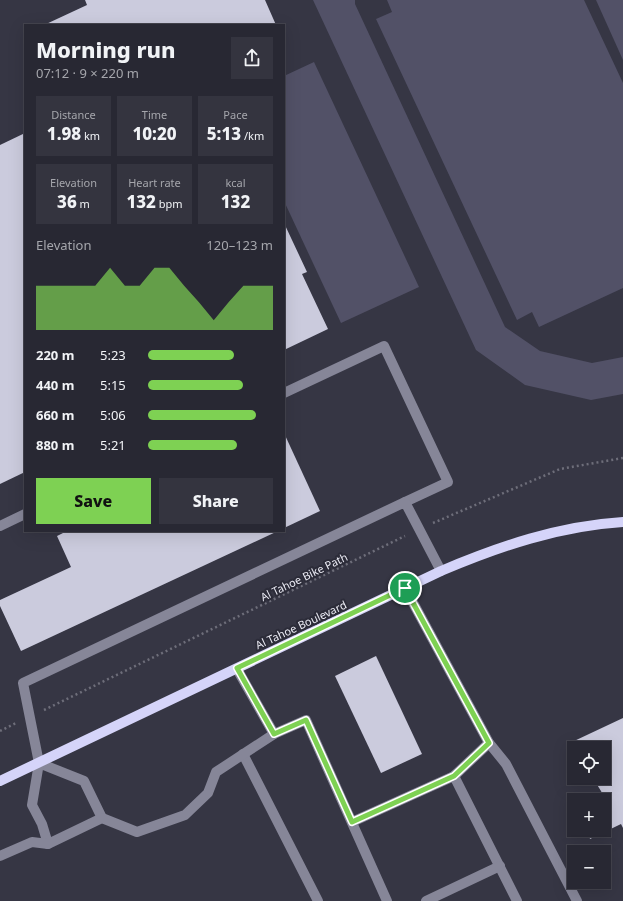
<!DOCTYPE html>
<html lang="en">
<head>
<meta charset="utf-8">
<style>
  :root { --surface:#282833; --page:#34343f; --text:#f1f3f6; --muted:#a5a6ac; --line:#44444e; --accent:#7ed153 }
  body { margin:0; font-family:"Noto Sans",sans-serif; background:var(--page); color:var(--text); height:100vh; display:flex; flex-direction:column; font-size:15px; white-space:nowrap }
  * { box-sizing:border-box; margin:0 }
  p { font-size:13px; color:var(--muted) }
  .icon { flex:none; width:22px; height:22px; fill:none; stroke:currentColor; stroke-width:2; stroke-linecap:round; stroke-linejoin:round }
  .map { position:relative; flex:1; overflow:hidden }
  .details { position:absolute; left:24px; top:24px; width:261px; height:508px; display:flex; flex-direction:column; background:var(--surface); border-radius:0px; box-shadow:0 4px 16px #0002,0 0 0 1px var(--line) }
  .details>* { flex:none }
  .tools { position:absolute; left:567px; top:741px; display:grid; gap:8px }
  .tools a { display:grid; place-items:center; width:44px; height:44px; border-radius:0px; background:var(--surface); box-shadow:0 4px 16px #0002,0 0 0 1px var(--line); font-size:20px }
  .pin { position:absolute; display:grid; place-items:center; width:34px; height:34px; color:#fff; margin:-17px; border:2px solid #fff; border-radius:50%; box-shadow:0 1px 4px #0007 }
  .round { display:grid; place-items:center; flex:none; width:42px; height:42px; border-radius:0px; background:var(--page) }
  .summary { display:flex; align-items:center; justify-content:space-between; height:68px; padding:0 12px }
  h1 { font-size:22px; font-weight:800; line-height:30px }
  .metrics { display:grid; grid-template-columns:repeat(3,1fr); gap:6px; height:68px; padding:4px 12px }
  .metrics div { display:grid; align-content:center; border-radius:0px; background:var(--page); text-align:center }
  .metrics b { font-size:17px; font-weight:800 }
  .metrics small { font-size:11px; font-weight:400 }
  .metrics p { font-size:11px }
  .chart { height:112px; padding:8px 12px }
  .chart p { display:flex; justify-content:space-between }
  .chart svg { width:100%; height:72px; margin-top:4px; fill:var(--accent); opacity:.7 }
  .button { display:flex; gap:8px; margin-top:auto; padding:8px 12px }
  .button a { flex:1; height:46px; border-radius:0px; background:var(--accent); color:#111; font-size:16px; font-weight:800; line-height:46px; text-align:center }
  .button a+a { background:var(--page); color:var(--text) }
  ul { padding:0 12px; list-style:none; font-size:13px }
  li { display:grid; grid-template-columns:64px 48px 1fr; align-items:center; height:30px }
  li i { height:10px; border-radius:5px; background:var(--accent) }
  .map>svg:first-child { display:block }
  .green { fill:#525167 }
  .building { fill:#cbcbdd }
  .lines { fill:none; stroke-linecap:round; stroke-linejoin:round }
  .path { stroke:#6e6e7a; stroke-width:2.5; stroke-dasharray:2 3; stroke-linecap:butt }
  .minor { stroke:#868698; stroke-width:10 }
  .major { stroke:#d5d4f9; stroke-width:10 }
  .route-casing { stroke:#fff; stroke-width:8 }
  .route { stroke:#7ed153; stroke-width:5 }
  .labels { text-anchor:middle; stroke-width:4; stroke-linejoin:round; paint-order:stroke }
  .street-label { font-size:11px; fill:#ececf5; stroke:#2c2c39 }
</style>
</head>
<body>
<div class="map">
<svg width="623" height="901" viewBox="0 0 623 901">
  <rect width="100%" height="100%" fill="#363644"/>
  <!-- green -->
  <g class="green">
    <path d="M 313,0 L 355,0 L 355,4 L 505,327 L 540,351 L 592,363 L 623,357 L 623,394 L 591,400 L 525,385 L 476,350 Z"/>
    <path d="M 387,0 L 584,0 L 623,83 L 623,288 L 539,327 L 532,312 L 517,320 L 376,19 L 392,12 Z"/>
    <path d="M 596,0 L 623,0 L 623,60 Z"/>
    <path d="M 314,62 L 419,287 L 341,323 L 284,201 L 284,76 Z"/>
  </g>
  <!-- building -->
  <g class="building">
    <path d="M 85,0 L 265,0 L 276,25 L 44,25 L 87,5 Z"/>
    <path d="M 25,133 L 25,472 L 0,484 L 0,145 Z"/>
    <path d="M 284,223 L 307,272 L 302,274 L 328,329 L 284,350 Z"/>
    <path d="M 284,433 L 320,511 L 284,528 Z"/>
    <path d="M 67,531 L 278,531 L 21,651 L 0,606 L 0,600 L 71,567 L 57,536 Z"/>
    <path d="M 376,656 L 422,754 L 381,773 L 335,676 Z"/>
    <path d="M 623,718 L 623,828 L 621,824 L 590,839 L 588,830 L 604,830 L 604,800 L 593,800 L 604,796 L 593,778 L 604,778 L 604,748 L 576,748 L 572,742 Z"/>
  </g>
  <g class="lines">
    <!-- path -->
    <g class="path">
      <path d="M 433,523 L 560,469 L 623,458"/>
      <path d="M 44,710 L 405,536"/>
      <path d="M 0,731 L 16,723"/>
    </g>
    <!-- minor -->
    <g class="minor">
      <path d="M 284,393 L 384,346 L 448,482 L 405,502"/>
      <path d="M 0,526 L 25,514"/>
      <path d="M 405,588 L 489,743 L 506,764 L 577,901"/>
      <path d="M 237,669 L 274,734"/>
      <path d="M 243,754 L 318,901"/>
      <path d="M 39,763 L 84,781 L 102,818"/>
      <path d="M 454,776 L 517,901"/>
      <path d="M 352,822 L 454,776 L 489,743"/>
      <path d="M 48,844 L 42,824 L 32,805 L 39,763 L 23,683 L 405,502 L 441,571"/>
      <path d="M 0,856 L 32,842 L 48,844 L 102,818 L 137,832 L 185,815 L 208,793 L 216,772 L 274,734 L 306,720 L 387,901"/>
      <path d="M 426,901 L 500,866"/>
    </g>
    <!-- major -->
    <path class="major" d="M 0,781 L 441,571 C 500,546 559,526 623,522"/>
  </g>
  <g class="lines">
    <!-- route casing -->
    <g class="route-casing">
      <path id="route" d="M 405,588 L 489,743 L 454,776 L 352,822 L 306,720 L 274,734 L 237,668 Z"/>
    </g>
    <!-- route -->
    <use href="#route" class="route"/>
  </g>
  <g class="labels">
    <!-- street labels -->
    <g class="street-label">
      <text transform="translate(304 577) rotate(-26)" y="4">Al Tahoe Bike Path</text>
      <text transform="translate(301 625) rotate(-25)" y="4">Al Tahoe Boulevard</text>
    </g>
  </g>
</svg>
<div class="tools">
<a><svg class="icon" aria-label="locate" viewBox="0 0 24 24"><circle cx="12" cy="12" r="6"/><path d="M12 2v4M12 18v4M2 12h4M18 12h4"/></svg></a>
<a>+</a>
<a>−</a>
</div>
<div class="pin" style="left:405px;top:588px;background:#1e9e55"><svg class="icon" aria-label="arrive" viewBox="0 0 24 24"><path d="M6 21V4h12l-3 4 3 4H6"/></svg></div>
<section class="details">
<div class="summary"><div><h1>Morning run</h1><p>07:12 · 9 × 220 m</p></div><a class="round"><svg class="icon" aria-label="share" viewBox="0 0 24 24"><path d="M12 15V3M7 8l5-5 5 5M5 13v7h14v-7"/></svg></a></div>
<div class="metrics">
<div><p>Distance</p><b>1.98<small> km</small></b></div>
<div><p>Time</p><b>10:20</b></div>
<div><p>Pace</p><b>5:13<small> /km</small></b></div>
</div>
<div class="metrics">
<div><p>Elevation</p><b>36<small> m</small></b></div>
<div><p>Heart rate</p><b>132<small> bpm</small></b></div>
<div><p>kcal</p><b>132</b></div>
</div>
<div class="chart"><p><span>Elevation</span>120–123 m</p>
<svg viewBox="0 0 160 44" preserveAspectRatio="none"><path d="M0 44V17L10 17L20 17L30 17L40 17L50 6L60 17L70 17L80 6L90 6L100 17L110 27L120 38L130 27L140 17L150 17L160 17V44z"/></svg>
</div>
<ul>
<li><b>220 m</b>5:23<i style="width:69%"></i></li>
<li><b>440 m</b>5:15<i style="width:76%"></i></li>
<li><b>660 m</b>5:06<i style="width:86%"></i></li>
<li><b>880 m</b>5:21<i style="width:71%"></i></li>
</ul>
<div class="button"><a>Save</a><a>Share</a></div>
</section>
</div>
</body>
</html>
